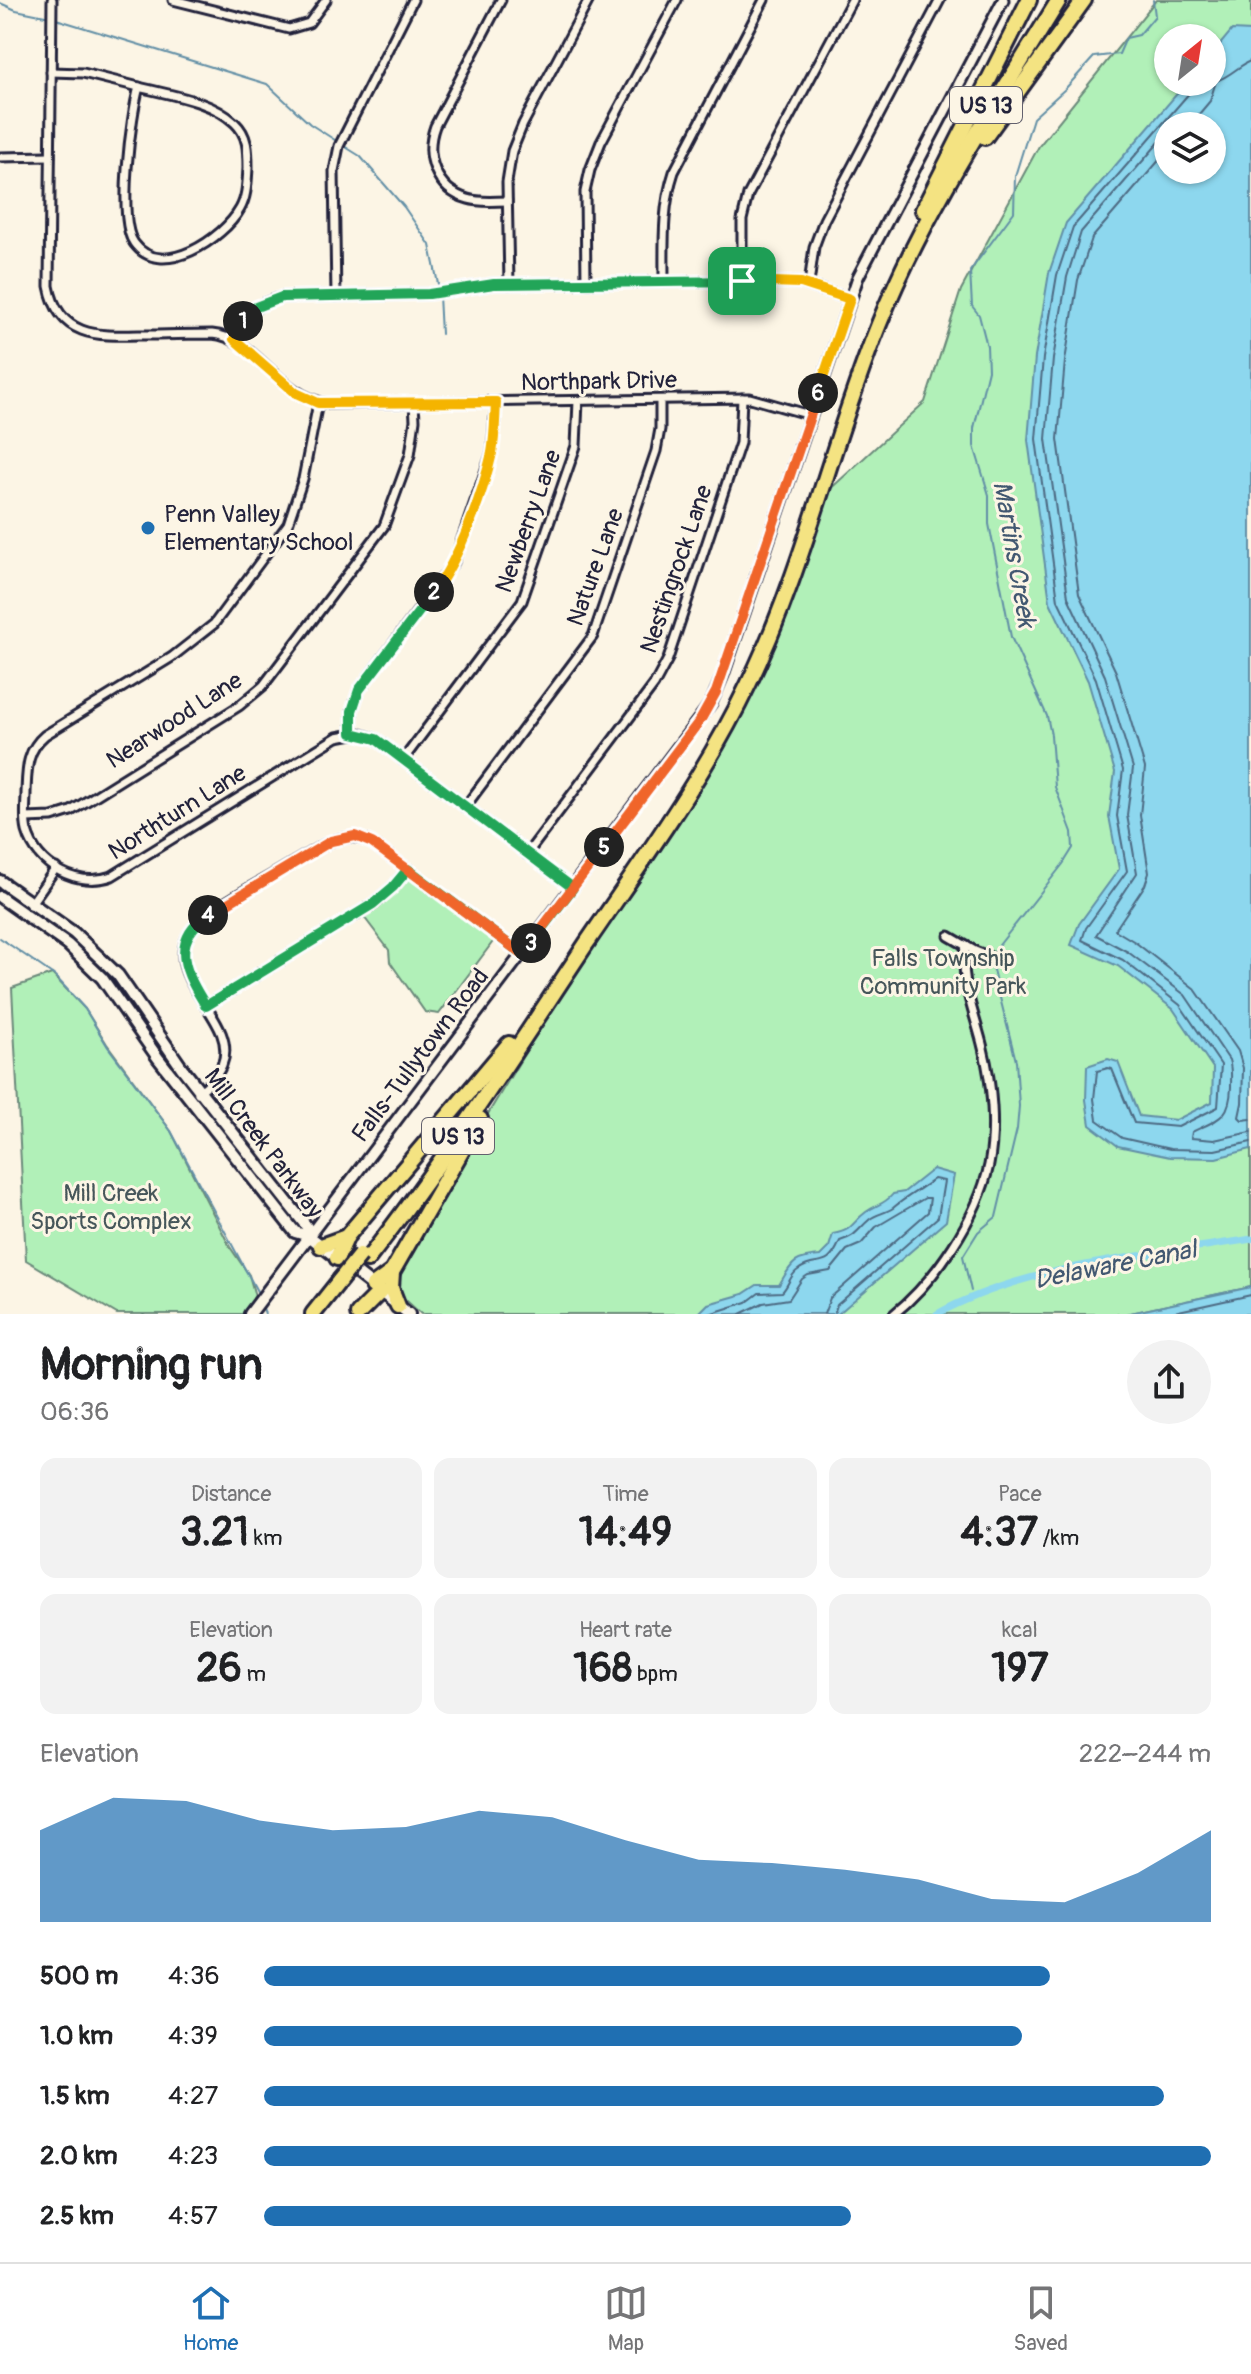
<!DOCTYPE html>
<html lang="en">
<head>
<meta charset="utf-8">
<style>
  :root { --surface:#fff; --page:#f2f2f2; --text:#202124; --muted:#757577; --line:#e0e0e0; --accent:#1f6fb2 }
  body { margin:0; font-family:Pangolin,sans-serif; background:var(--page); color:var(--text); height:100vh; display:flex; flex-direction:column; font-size:30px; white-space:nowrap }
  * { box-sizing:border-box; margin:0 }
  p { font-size:26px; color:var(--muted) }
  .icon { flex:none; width:44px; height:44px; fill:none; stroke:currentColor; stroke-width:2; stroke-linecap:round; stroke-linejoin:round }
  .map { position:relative; height:1314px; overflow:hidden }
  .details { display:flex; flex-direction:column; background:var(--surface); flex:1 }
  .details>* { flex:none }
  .needle { width:52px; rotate:30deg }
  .buttons { position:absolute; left:1154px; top:24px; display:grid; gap:16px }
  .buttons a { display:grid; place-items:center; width:72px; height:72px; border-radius:50%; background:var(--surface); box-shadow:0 2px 6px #0004; font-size:40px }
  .pin { position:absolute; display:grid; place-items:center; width:68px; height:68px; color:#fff; margin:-34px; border-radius:16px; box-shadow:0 4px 12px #0006 }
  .km { position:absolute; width:40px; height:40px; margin:-20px; border-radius:50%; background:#222; color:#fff; font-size:22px; line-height:40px; text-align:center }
  .round { display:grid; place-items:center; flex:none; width:84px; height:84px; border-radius:42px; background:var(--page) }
  .summary { display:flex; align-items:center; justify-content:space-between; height:136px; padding:0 40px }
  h1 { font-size:44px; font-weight:800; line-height:60px }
  .figures { display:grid; grid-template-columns:repeat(3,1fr); gap:12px; height:136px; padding:8px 40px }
  .figures div { display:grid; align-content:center; border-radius:16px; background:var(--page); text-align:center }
  .figures b { font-size:40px; font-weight:800 }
  .figures small { font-size:22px; font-weight:400 }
  .figures p { font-size:22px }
  .chart { height:224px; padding:16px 40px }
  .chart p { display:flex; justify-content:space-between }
  .chart svg { width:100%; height:144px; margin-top:8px; fill:var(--accent); opacity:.7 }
  ul { padding:0 40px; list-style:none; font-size:26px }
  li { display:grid; grid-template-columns:128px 96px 1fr; align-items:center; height:60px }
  li i { height:20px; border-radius:10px; background:var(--accent) }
  .tabs { display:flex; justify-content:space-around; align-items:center; height:112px; border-top:2px solid var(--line); background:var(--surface); font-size:22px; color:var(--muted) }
  .tabs a { display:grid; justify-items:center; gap:4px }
  .tabs .active { color:var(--accent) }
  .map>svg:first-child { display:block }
  .green { fill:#b1f0b8; stroke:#6a897a; stroke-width:2; fill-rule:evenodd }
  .water { fill:#8dd7ee; stroke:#628fa6; stroke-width:2; fill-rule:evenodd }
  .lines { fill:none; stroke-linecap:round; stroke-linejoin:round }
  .shore { stroke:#4d6a83; stroke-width:2 }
  .stream { stroke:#628fa6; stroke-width:2 }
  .canal { stroke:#8dd7ee; stroke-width:7 }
  .minor-casing { stroke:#22223b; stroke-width:13 }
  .tertiary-casing { stroke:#22223b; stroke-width:15 }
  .secondary-casing { stroke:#22223b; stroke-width:16 }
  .motorway-casing { stroke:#22223b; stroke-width:20 }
  .minor { stroke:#fcf5e5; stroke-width:7 }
  .tertiary { stroke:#fcf5e5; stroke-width:9 }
  .secondary { stroke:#fcf5e5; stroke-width:10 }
  .motorway { stroke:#f4e382; stroke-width:14 }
  .motorway-bridge-casing { stroke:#22223b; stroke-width:20; stroke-linecap:butt }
  .motorway-bridge { stroke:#f4e382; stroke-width:14 }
  .split-1-casing { stroke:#fff; stroke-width:16 }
  .split-2-casing { stroke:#fff; stroke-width:16 }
  .split-3-casing { stroke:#fff; stroke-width:16 }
  .split-4-casing { stroke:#fff; stroke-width:16 }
  .split-5-casing { stroke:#fff; stroke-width:16 }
  .split-6-casing { stroke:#fff; stroke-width:16 }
  .split-7-casing { stroke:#fff; stroke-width:16 }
  .split-1 { stroke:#22a559; stroke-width:10 }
  .split-2 { stroke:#f5b400; stroke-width:10 }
  .split-3 { stroke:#22a559; stroke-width:10 }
  .split-4 { stroke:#22a559; stroke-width:10 }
  .split-5 { stroke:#f0652b; stroke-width:10 }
  .split-6 { stroke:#f0652b; stroke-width:10 }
  .split-7 { stroke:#f5b400; stroke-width:10 }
  .poi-dot { fill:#1f6fb2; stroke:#fcf5e5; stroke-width:3 }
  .labels { text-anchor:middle; stroke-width:6; stroke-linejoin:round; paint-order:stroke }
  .shield { fill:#fcf5e5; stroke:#63616e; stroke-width:2 }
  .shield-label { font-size:22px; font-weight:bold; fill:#22223b }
  .street-label { font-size:24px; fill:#22223b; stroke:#fcf5e5 }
  .poi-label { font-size:24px; fill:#22223b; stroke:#fcf5e5; text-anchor:start }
  .park-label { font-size:24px; fill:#46565a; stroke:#fcf5e5 }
  .water-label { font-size:26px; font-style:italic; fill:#425871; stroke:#fcf5e5 }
</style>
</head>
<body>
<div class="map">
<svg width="1251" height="1314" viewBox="0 0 1251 1314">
  <rect width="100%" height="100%" fill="#fcf5e5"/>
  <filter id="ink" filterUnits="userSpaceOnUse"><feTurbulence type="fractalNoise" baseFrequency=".0125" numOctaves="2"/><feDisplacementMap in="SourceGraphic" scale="16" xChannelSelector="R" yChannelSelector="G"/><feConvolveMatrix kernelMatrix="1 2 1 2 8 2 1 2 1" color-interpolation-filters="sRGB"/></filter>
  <g filter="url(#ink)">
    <!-- green -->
    <g class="green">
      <path d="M 1156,0 L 1251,0 L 1251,1287 L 1126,1314 L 421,1314 L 397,1292 L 397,1272 L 474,1137 L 584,955 L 720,750 L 766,667 L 827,492 L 925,402 L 961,290 L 1039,146 ZM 1168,38 L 1212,38 L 1212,82 L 1168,82 ZM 1168,126 L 1212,126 L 1212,170 L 1168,170 Z"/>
      <path d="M 409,876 L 495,939 L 439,1014 L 425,1012 L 390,962 L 389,950 L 364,917 L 392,895 Z"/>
      <path d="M 52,974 L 85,1009 L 107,1044 L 171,1131 L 230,1247 L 249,1275 L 256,1300 L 245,1314 L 117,1314 L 26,1260 L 12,988 Z"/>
    </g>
    <!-- water -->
    <g class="water">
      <path d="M 1232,30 L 1251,31 L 1251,1149 L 1216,1158 L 1170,1157 L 1118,1146 L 1090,1125 L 1086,1100 L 1087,1066 L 1108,1059 L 1118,1062 L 1139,1116 L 1176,1120 L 1212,1102 L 1213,1068 L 1173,1009 L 1118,966 L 1071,945 L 1079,924 L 1119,869 L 1109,816 L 1115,772 L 1088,681 L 1050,602 L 1028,440 L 1035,357 L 1049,273 L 1066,223 L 1187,82 L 1212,82 L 1212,54 ZM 1168,126 L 1212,126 L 1212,170 L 1168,170 Z"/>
      <path d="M 933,1169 L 954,1175 L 946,1221 L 838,1314 L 698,1314 L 708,1304 L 743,1294 L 757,1285 L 779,1285 C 792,1263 793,1258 820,1256 L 829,1247 L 833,1234 C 854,1230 851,1223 866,1212 C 876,1205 885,1204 893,1194 L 904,1192 Z"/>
      <path d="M 1251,1287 L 1251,1314 L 1126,1314 Z"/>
    </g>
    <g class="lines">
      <!-- shore -->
      <g class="shore">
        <path d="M 1193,82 L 1191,91 L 1073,227 L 1057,275 L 1043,358 L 1036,439 L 1058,600 L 1096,679 L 1123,770 L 1117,816 L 1127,871 L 1086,928 L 1082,940 L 1123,960 L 1180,1005 L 1221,1065 L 1218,1107 L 1178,1127 L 1134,1123 L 1112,1069 L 1108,1068 L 1097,1071 L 1094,1099 L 1097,1120 L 1122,1138 L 1170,1149 L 1215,1150 L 1251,1142"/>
        <path d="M 1189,126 L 1210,101 L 1216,81 C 1230,77 1243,62 1251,61"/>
        <path d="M 1168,132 L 1081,232 L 1067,277 L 1053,359 L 1046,439 L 1068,597 L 1105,676 L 1133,768 L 1127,815 L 1137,873 L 1096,935 L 1128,952 L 1185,995 L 1229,1060 C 1232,1069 1231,1077 1231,1087 C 1230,1119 1218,1119 1192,1132 L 1191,1138 L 1214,1140 L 1251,1132"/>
        <path d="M 1168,150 L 1092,238 L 1078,280 L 1065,361 L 1058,439 L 1079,594 L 1116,672 L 1145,768 L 1140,815 L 1149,873 L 1145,885 L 1115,930 L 1135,942 L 1195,989 L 1238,1051 L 1243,1068 L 1242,1103 L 1239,1117 L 1242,1120 L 1251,1119"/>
        <path d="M 709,1314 L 747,1302 L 759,1293 L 782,1292 C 789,1285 790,1275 798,1270 C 817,1256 827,1273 840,1241 C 857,1236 857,1230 870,1219 C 876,1214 886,1213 893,1208 C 904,1198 921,1189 934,1179 L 944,1181 L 938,1217 L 837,1305 L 834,1314"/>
        <path d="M 740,1314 L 763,1303 L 789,1299 L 802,1279 L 808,1275 L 830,1271 L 847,1250 L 861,1244 L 876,1227 L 925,1198 L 930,1198 L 928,1212 L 830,1298 L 824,1314"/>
        <path d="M 1165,1314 L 1251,1295"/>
      </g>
      <!-- stream -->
      <g class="stream">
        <path d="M 0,3 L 16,10 L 50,17"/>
        <path d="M 56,19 L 267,84 L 310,124 L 338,142"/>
        <path d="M 344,146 L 360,156 L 404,207 L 430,245 L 439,289"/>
        <path d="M 439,295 L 441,334"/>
        <path d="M 0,938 L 55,976 L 85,1009 L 108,1047 L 171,1131 L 259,1295"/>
        <path d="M 971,1291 L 963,1256 L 978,1232 L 996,1217 L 1017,1129 L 1019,1106 L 1016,1061 L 992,966 L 996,949 L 1063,864 L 1073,848 L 1072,832 L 1055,787 L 1051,735 L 1047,716 L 1011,637 L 989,524 L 989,495 L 974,446 L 974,428 L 988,370 L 987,346 L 979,315 L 972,306 L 970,271 L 1014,212 L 1015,176 L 1033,118 L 1065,89 L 1094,57 L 1119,54 L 1126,38 L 1139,35 L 1155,16 L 1153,0"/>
        <path d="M 262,1305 L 265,1314"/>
      </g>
      <!-- canal -->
      <path class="canal" d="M 937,1314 C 1029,1264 1149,1256 1251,1239"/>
      <!-- minor casing -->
      <g class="minor-casing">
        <g id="minor">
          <path d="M 52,0 L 49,286 C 59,339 100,336 143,335 C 166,335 189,334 212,334 C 257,338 277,396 330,404 L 750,398 L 810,415"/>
          <path d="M 173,0 L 289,29 L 309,23 L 326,0"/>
          <path d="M 501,0 L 435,126 C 424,156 436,190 468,199 C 481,203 494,201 507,201"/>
          <path d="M 51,72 L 83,73 L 139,87"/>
          <path d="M 139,87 C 169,95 211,100 235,123 C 248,135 248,151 248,168 C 247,182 247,197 240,209 C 224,238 161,281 134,243 C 117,220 131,115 139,87 Z"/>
          <path d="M 0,157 L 50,156"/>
          <path d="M 742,281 L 742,220 L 748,195 L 852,0"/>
          <path d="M 664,282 C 664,244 662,208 674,172 L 764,0"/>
          <path d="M 586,283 L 585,192 L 590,170 L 601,142 L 677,0"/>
          <path d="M 509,284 L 507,182 L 512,151 L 523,124 L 589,0"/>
          <path d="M 809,284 L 814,247 L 824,220 L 940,0"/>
          <path d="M 336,296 L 334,171 L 339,146 L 413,0"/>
          <path d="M 234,339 C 244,317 257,302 282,297 L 429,294 L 494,284 L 742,281 L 801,283 L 850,299"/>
          <path d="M 318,403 L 303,479 L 288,524 L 214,624 L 172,657 L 45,735 C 26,751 27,770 26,793 C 26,805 24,819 27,831 C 37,867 78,888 112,876 L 337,737 L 358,733 L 376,739 L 573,888"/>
          <path d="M 352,733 L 352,711 L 359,690 L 454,562 L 492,452 L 496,402"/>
          <path d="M 403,760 L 522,601 L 576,446 L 578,401"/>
          <path d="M 465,807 L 593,636 L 656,451 L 660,429 L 660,400"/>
          <path d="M 26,818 L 52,817 L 71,811 L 239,706 L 263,686 L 384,526 L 410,455 L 415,420 L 414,403"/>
          <path d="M 527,854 L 654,685 L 668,659 L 740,443 L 742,398"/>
          <path d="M 30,905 L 56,868"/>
          <path d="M 949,936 L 975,951 L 1001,961"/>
          <path d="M 206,1006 L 373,904 L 393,887 L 408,869"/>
          <path d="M 198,1093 C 208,1085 217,1077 222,1065 C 242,1017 150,975 196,925 C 214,905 269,878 294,862 C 320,847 342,828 372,843 L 522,954"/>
          <path d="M 894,1314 C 935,1281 978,1217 989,1165 C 996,1128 992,1084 983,1048 C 976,1017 958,977 966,946"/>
        </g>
      </g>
      <!-- tertiary casing -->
      <g class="tertiary-casing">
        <path id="tertiary" d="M 309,1236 L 711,703 L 723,675 L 858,277 L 1003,0"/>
      </g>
      <!-- secondary casing -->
      <g class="secondary-casing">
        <g id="secondary">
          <path d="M 0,881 L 74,933 L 118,975 L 182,1068 L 307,1227 L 309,1236"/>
          <path d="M 0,897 L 68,945 L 102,978 L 158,1058 L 295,1232 L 309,1236 L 409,1314"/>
          <path d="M 250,1314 L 309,1236"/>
        </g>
      </g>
      <!-- motorway casing -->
      <g class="motorway-casing">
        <g id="motorway">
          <path d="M 985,137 L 1084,0"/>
          <path d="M 923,210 L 1029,0"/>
          <path d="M 321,1246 L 346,1237"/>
          <path d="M 337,1258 L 347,1236 L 509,1044"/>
          <path d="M 367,1260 C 446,1159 515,1051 586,944 C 643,860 704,777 748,685 C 804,570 831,443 879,324 C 925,209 995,105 1059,0"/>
          <path d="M 392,1272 L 391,1288 L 398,1306"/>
          <path d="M 373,1286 L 392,1272 L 480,1119"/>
          <path d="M 313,1314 L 340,1280"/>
          <path d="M 358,1314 L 380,1292"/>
        </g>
      </g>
      <!-- minor -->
      <use href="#minor" class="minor"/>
      <!-- tertiary -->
      <use href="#tertiary" class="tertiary"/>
      <!-- secondary -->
      <use href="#secondary" class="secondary"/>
      <!-- motorway -->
      <use href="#motorway" class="motorway"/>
      <!-- motorway-bridge casing -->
      <g class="motorway-bridge-casing">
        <path id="motorway-bridge" d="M 340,1280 L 360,1255"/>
      </g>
      <!-- motorway-bridge -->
      <use href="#motorway-bridge" class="motorway-bridge"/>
    </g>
  </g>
  <g class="lines" filter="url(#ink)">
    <!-- split-1 casing -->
    <g class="split-1-casing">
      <path id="split-1" d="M 243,321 L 256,307 L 282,297 L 429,294 L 494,284 L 742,281"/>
    </g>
    <!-- split-2 casing -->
    <g class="split-2-casing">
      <path id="split-2" d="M 243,321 L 234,339 L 296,393 L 318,403 L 496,402 C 495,419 495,436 492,453 C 482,496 460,557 434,592"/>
    </g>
    <!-- split-3 casing -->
    <g class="split-3-casing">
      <path id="split-3" d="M 434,592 L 359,690 L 352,711 L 352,733 L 376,739 L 573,888 L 531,943"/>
    </g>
    <!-- split-4 casing -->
    <g class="split-4-casing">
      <path id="split-4" d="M 208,915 C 168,942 186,974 206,1006 L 373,904 L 393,887 L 408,869 L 522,954 L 531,943"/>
    </g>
    <!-- split-5 casing -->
    <g class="split-5-casing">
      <path id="split-5" d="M 208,915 L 331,841 L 355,836 L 372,843 L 522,954 L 604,847"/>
    </g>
    <!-- split-6 casing -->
    <g class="split-6-casing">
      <path id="split-6" d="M 604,847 L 701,719 L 716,692 L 818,393"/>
    </g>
    <!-- split-7 casing -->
    <g class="split-7-casing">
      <path id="split-7" d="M 742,281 L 801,283 L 850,299 L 818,393"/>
    </g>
    <!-- split-1 -->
    <use href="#split-1" class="split-1"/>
    <!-- split-2 -->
    <use href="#split-2" class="split-2"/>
    <!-- split-3 -->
    <use href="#split-3" class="split-3"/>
    <!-- split-4 -->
    <use href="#split-4" class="split-4"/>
    <!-- split-5 -->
    <use href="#split-5" class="split-5"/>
    <!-- split-6 -->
    <use href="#split-6" class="split-6"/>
    <!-- split-7 -->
    <use href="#split-7" class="split-7"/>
  </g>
  <!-- markers -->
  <circle class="poi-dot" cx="148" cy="528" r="8"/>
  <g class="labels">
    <!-- shield labels -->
    <g class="shield">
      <rect x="950" y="87" width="72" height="36" rx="6"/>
      <rect x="422" y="1118" width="72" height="36" rx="6"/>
    </g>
    <g class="shield-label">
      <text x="986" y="113">US 13</text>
      <text x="458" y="1144">US 13</text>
    </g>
    <!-- street labels -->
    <g class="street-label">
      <text transform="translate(599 381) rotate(-1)" y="8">Northpark Drive</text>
      <text transform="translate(528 521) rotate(-70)" y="8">Newberry Lane</text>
      <text transform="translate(595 567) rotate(-70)" y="8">Nature Lane</text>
      <text transform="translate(676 569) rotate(-71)" y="8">Nestingrock Lane</text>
      <text transform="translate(174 720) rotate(-33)" y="8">Nearwood Lane</text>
      <text transform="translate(177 812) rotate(-32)" y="8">Northturn Lane</text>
      <text transform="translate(420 1055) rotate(-53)" y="8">Falls-Tullytown Road</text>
      <text transform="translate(264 1143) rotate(53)" y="8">Mill Creek Parkway</text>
    </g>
    <!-- poi labels -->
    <g class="poi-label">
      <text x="164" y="522">Penn Valley<tspan x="164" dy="28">Elementary School</tspan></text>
    </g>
    <!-- park labels -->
    <g class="park-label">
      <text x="943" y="966">Falls Township<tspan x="943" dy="28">Community Park</tspan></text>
      <text x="111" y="1201">Mill Creek<tspan x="111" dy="28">Sports Complex</tspan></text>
    </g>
    <!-- water labels -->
    <g class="water-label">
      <text transform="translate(1015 554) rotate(80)" y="9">Martins Creek</text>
      <text transform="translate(1115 1264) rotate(-11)" y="9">Delaware Canal</text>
    </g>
  </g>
</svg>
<div class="buttons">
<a><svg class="needle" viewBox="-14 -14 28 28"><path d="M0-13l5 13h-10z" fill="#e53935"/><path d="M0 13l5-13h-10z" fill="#757577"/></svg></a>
<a><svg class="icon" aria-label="layers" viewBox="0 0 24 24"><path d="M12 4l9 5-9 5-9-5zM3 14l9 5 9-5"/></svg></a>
</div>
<div class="pin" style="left:742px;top:281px;background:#1e9e55"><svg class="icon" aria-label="arrive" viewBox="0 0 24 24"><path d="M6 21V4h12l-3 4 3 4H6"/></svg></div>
<b class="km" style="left:243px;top:321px">1</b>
<b class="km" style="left:434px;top:592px">2</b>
<b class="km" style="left:531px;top:943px">3</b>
<b class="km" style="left:208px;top:915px">4</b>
<b class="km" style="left:604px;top:847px">5</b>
<b class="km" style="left:818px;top:393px">6</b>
</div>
<section class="details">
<div class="summary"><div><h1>Morning run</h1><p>06:36</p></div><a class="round"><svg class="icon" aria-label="share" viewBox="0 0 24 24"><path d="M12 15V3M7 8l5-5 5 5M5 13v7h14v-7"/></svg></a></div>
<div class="figures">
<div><p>Distance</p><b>3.21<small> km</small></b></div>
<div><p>Time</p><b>14:49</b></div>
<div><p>Pace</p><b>4:37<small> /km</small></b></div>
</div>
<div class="figures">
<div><p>Elevation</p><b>26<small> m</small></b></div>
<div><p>Heart rate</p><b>168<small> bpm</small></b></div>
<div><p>kcal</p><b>197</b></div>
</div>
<div class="chart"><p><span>Elevation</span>222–244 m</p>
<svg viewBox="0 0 160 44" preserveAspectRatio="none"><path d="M0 44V16L10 6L20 7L30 13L40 16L50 15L60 10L70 12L80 19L90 25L100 26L110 28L120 31L130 37L140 38L150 29L160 16V44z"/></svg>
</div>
<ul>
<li><b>500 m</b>4:36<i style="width:83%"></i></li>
<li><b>1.0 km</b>4:39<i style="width:80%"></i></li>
<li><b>1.5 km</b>4:27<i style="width:95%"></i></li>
<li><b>2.0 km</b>4:23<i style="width:100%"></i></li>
<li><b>2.5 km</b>4:57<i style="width:62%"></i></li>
</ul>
</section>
<nav class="tabs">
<a class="active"><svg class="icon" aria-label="home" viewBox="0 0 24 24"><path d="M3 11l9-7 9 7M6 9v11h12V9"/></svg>Home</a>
<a><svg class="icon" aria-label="map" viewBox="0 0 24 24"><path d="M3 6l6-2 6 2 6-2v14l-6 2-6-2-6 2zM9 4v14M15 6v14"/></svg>Map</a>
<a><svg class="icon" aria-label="saved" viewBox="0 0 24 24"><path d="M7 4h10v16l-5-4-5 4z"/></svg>Saved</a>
</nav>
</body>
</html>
